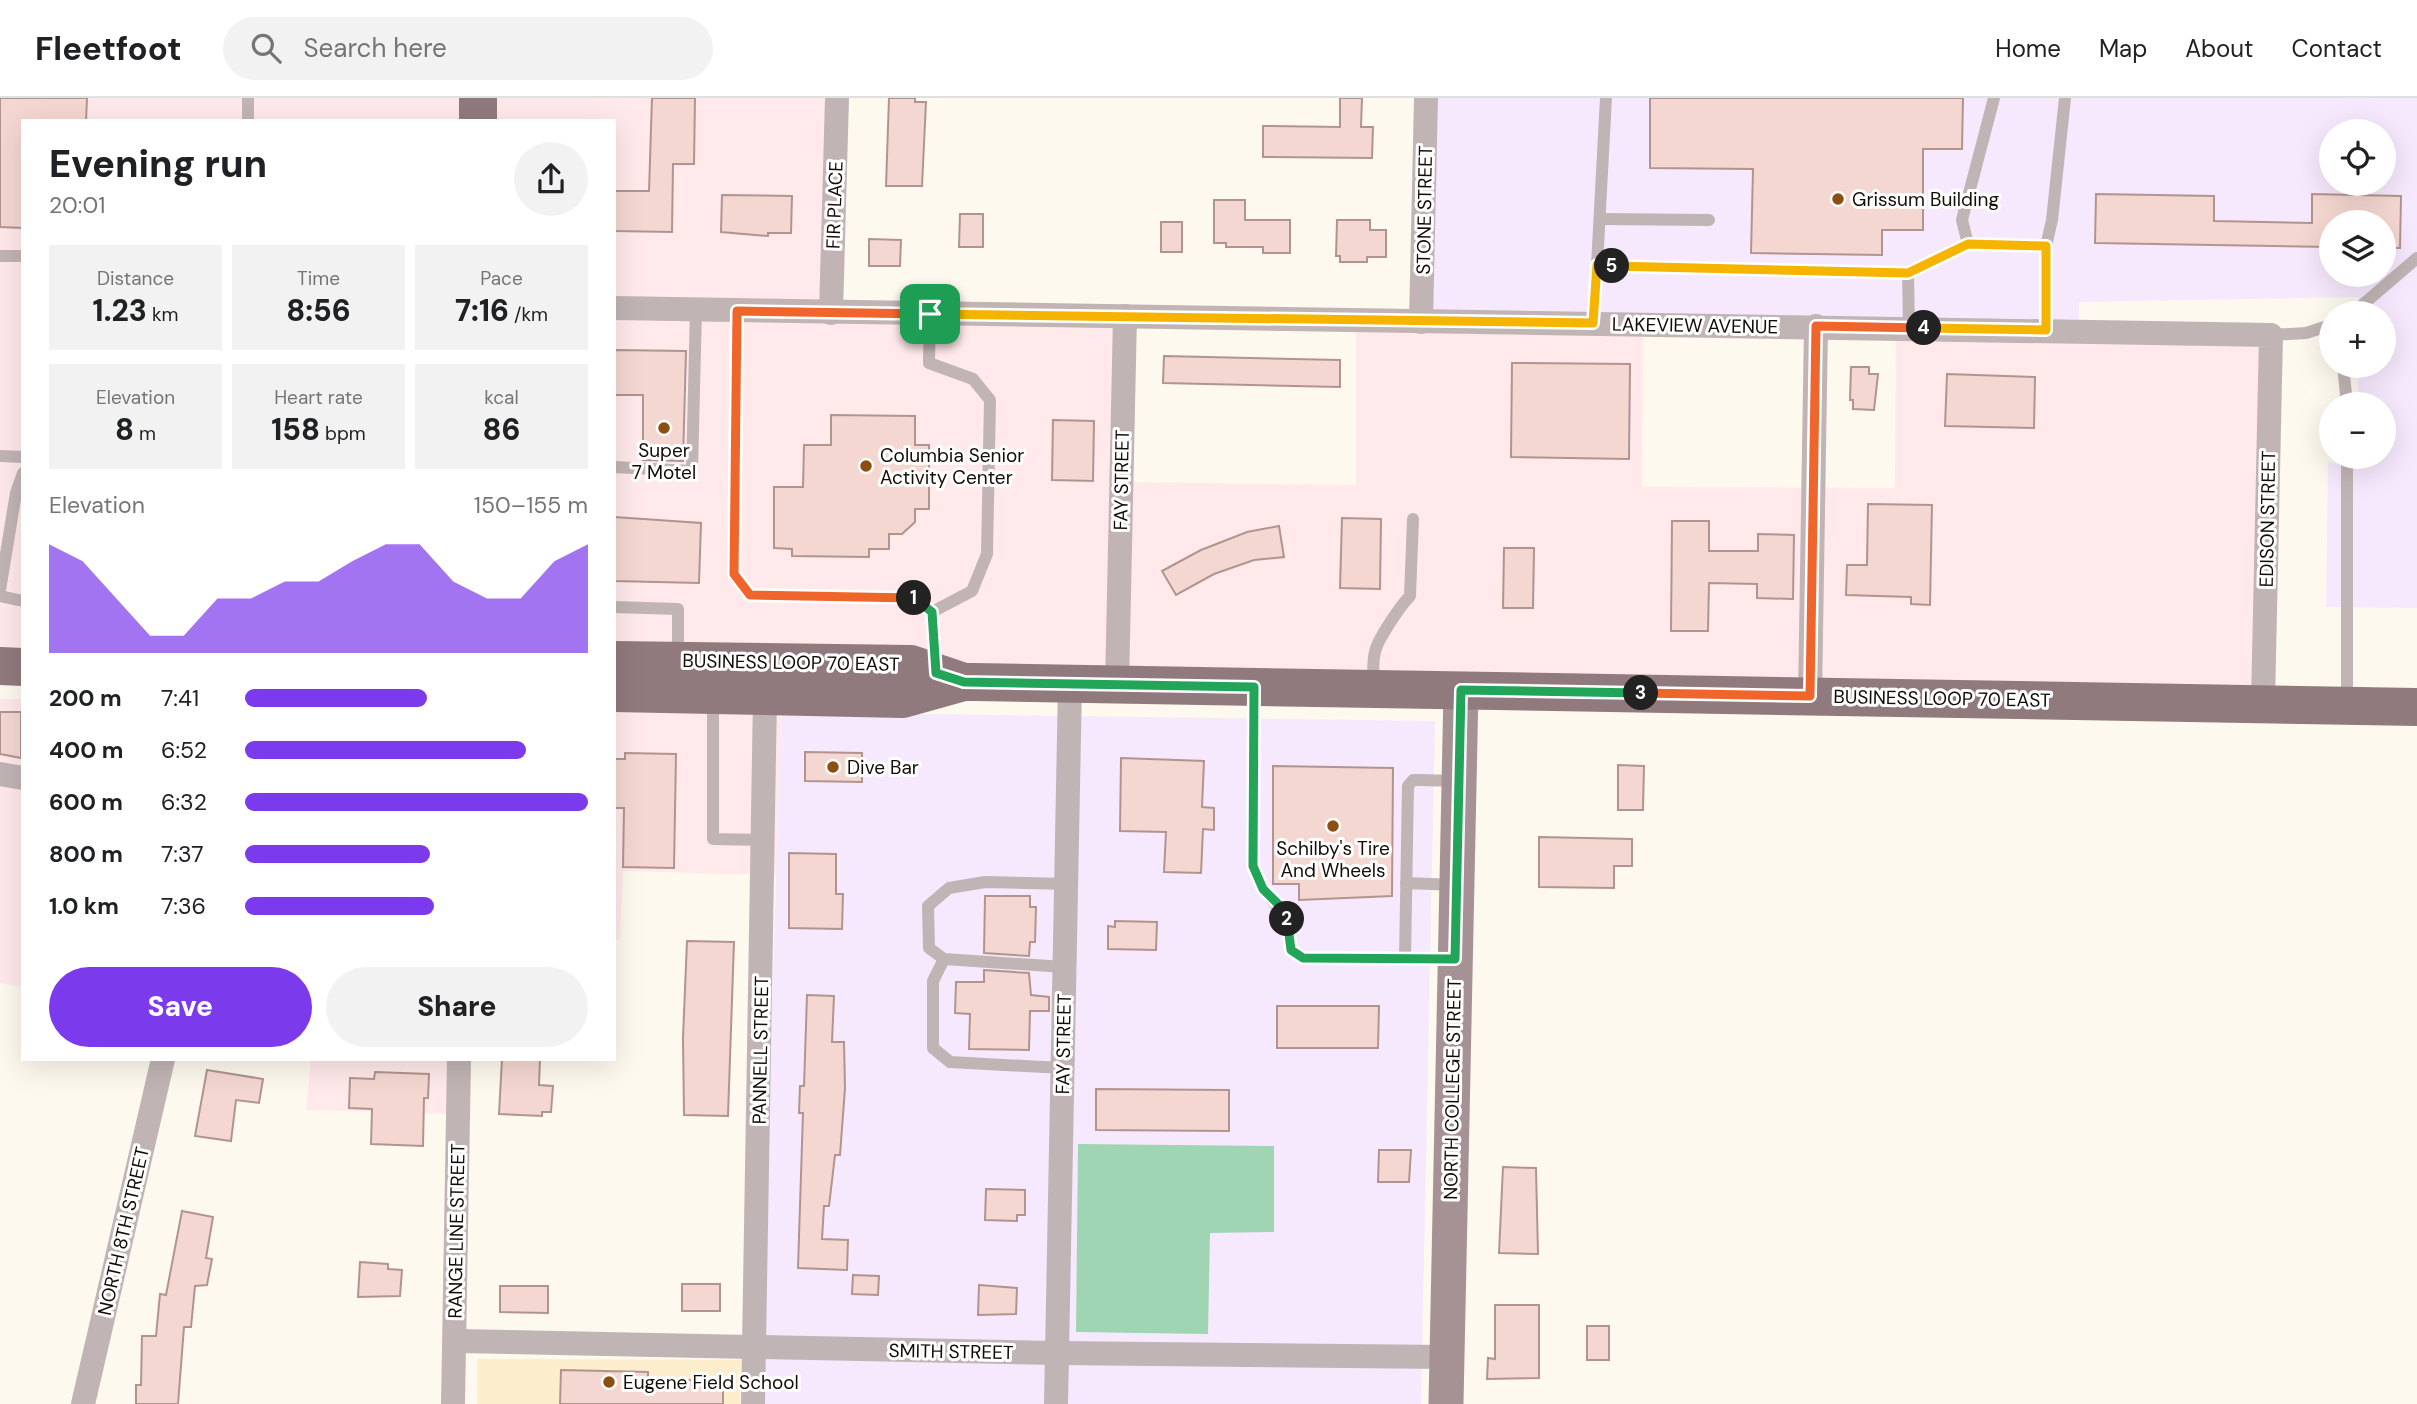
<!DOCTYPE html>
<html lang="en">
<head>
<meta charset="utf-8">
<style>
  :root { --surface:#fff; --page:#f2f2f2; --text:#202124; --muted:#757577; --line:#e0e0e0; --accent:#7c3aed }
  body { margin:0; font-family:"DM Sans",sans-serif; background:var(--page); color:var(--text); height:100vh; display:flex; flex-direction:column; font-size:26px; white-space:nowrap }
  * { box-sizing:border-box; margin:0 }
  p { font-size:23px; color:var(--muted) }
  .icon { flex:none; width:38px; height:38px; fill:none; stroke:currentColor; stroke-width:2; stroke-linecap:round; stroke-linejoin:round }
  .map { position:relative; flex:1; overflow:hidden }
  .drawer { position:absolute; left:21px; top:21px; width:595px; height:942px; display:flex; flex-direction:column; background:var(--surface); border-radius:0px; box-shadow:0 7px 28px #0002 }
  .drawer>* { flex:none }
  .controls { position:absolute; left:2319px; top:21px; display:grid; gap:14px }
  .controls a { display:grid; place-items:center; width:77px; height:77px; border-radius:50%; background:var(--surface); box-shadow:0 7px 28px #0002; font-size:35px }
  .pin { position:absolute; display:grid; place-items:center; width:60px; height:60px; color:#fff; margin:-30px; border-radius:14px; box-shadow:0 4px 10px #0006 }
  .km { position:absolute; width:35px; height:35px; margin:-18px; border-radius:50%; background:#222; color:#fff; font-size:19px; line-height:35px; text-align:center }
  .round { display:grid; place-items:center; flex:none; width:74px; height:74px; border-radius:37px; background:var(--page) }
  .overview { display:flex; align-items:center; justify-content:space-between; height:119px; padding:0 28px }
  h1 { font-size:38px; font-weight:800; line-height:52px }
  .figures { display:grid; grid-template-columns:repeat(3,1fr); gap:10px; height:119px; padding:7px 28px }
  .figures div { display:grid; align-content:center; border-radius:0px; background:var(--page); text-align:center }
  .figures b { font-size:30px; font-weight:800 }
  .figures small { font-size:19px; font-weight:400 }
  .figures p { font-size:19px }
  .chart { height:196px; padding:14px 28px }
  .chart p { display:flex; justify-content:space-between }
  .chart svg { width:100%; height:126px; margin-top:7px; fill:var(--accent); opacity:.7 }
  .cta { display:flex; gap:14px; margin-top:auto; padding:14px 28px }
  .cta a { flex:1; height:80px; border-radius:42px; background:var(--accent); color:#fff; font-size:28px; font-weight:800; line-height:80px; text-align:center }
  .cta a+a { background:var(--page); color:var(--text) }
  ul { padding:0 28px; list-style:none; font-size:23px }
  li { display:grid; grid-template-columns:112px 84px 1fr; align-items:center; height:52px }
  li i { height:18px; border-radius:9px; background:var(--accent) }
  header { display:flex; align-items:center; gap:42px; box-sizing:border-box; height:98px; padding:0 35px; background:var(--surface); border-bottom:2px solid var(--line) }
  header strong { font-size:33px }
  nav { display:flex; gap:38px; margin-inline-start:auto; font-size:24px }
  .search { width:490px; height:63px; background:var(--page); display:flex; align-items:center; gap:18px; box-sizing:border-box; padding:0 24px; border-radius:38px; color:var(--muted); font-size:26px }
  .map>svg:first-child { display:block }
  .commercial { fill:#ffe9eb }
  .industrial { fill:#f7e9fd; fill-rule:evenodd }
  .built { fill:#fcedcd }
  .green { fill:#9fd5b3 }
  .building { fill:#f5d7d1; stroke:#b19490; stroke-width:2 }
  .lines { fill:none; stroke-linecap:round; stroke-linejoin:round }
  .lane { stroke:#c1b4b5; stroke-width:12 }
  .street { stroke:#c1b4b5; stroke-width:24 }
  .secondary { stroke:#a69295; stroke-width:35 }
  .primary { stroke:#917a7d; stroke-width:38 }
  .split-1-casing { stroke:#fff; stroke-width:14 }
  .split-2-casing { stroke:#fff; stroke-width:14 }
  .split-3-casing { stroke:#fff; stroke-width:14 }
  .split-4-casing { stroke:#fff; stroke-width:14 }
  .split-5-casing { stroke:#fff; stroke-width:14 }
  .split-6-casing { stroke:#fff; stroke-width:14 }
  .split-1 { stroke:#f0652b; stroke-width:9 }
  .split-2 { stroke:#22a559; stroke-width:9 }
  .split-3 { stroke:#22a559; stroke-width:9 }
  .split-4 { stroke:#f0652b; stroke-width:9 }
  .split-5 { stroke:#f5b400; stroke-width:9 }
  .split-6 { stroke:#f5b400; stroke-width:9 }
  .poi-dot { fill:#8c4e11; stroke:#fff; stroke-width:2.5 }
  .labels { text-anchor:middle; stroke-width:6; stroke-linejoin:round; paint-order:stroke }
  .poi-label { font-size:19px; fill:#110d05; stroke:#fff; text-anchor:start }
  .street-label { font-size:19px; fill:#110d05; stroke:#fff }
</style>
</head>
<body>
<header>
<strong>Fleetfoot</strong>
<div class="search"><svg class="icon" aria-label="search" viewBox="0 0 24 24"><circle cx="10" cy="10" r="6"/><path d="M15 15l6 6"/></svg>Search here</div>
<nav><a>Home</a><a>Map</a><a>About</a><a>Contact</a></nav>
</header>
<div class="map">
<svg width="2417" height="1306" viewBox="0 0 2417 1306">
  <rect width="100%" height="100%" fill="#fdf9ef"/>
  <!-- commercial -->
  <g class="commercial">
    <path d="M 0,0 L 473,0 L 472,23 L 23,23 L 23,566 L 0,565 Z"/>
    <path d="M 479,0 L 835,0 L 830,216 L 1121,221 L 1119,384 L 1356,387 L 1356,226 L 1643,230 L 1642,389 L 1895,390 L 1896,233 L 2267,240 L 2258,601 L 614,573 L 614,23 L 478,23 Z"/>
    <path d="M 0,601 L 23,601 L 23,889 L 0,885 Z"/>
    <path d="M 614,611 L 781,614 L 776,777 L 623,773 L 620,842 L 614,842 Z"/>
    <path d="M 311,961 L 462,961 L 461,1016 L 306,1012 Z"/>
  </g>
  <!-- industrial -->
  <g class="industrial">
    <path d="M 1429,0 L 2417,0 L 2417,510 L 2326,509 L 2328,365 L 2358,366 L 2358,359 L 2384,359 L 2384,306 L 2358,306 L 2358,268 L 2384,268 L 2384,215 L 2358,215 L 2358,199 L 2079,204 L 2079,230 L 1424,222 ZM 2331,33 L 2384,33 L 2384,86 L 2331,86 ZM 2331,124 L 2384,124 L 2384,177 L 2331,177 Z"/>
    <path d="M 781,614 L 1435,623 L 1421,1306 L 760,1306 Z"/>
  </g>
  <!-- built -->
  <path class="built" d="M 477,1261 L 741,1262 L 740,1306 L 477,1306 Z"/>
  <!-- green -->
  <path class="green" d="M 1078,1046 L 1274,1048 L 1274,1134 L 1210,1135 L 1208,1236 L 1076,1234 Z"/>
  <!-- building -->
  <g class="building">
    <path d="M 0,0 L 87,0 L 86,23 L 23,23 L 23,130 L 0,129 Z"/>
    <path d="M 652,0 L 695,0 L 694,66 L 673,66 L 672,134 L 614,133 L 614,93 L 649,93 Z"/>
    <path d="M 889,0 L 915,0 L 915,4 L 926,4 L 922,88 L 886,88 Z"/>
    <path d="M 1340,0 L 1362,0 L 1361,29 L 1373,29 L 1372,60 L 1263,59 L 1263,28 L 1340,29 Z"/>
    <path d="M 1650,0 L 1963,0 L 1962,51 L 1923,51 L 1923,132 L 1882,132 L 1882,157 L 1751,155 L 1753,71 L 1650,70 Z"/>
    <path d="M 2096,96 L 2214,98 L 2214,123 L 2312,125 L 2312,96 L 2401,98 L 2400,150 L 2384,150 L 2384,124 L 2331,124 L 2331,149 L 2095,145 Z"/>
    <path d="M 722,97 L 792,98 L 791,135 L 768,135 L 768,138 L 721,134 Z"/>
    <path d="M 1214,102 L 1245,102 L 1245,122 L 1290,122 L 1290,155 L 1263,155 L 1263,149 L 1226,149 L 1226,145 L 1214,145 Z"/>
    <path d="M 960,116 L 983,116 L 983,149 L 959,149 Z"/>
    <path d="M 1337,122 L 1370,122 L 1370,132 L 1386,132 L 1386,159 L 1367,159 L 1367,164 L 1340,164 L 1340,158 L 1336,158 Z"/>
    <rect x="1161" y="124" width="21" height="30"/>
    <path d="M 869,141 L 901,142 L 900,168 L 869,168 Z"/>
    <path d="M 614,252 L 686,253 L 683,363 L 643,362 L 643,297 L 614,297 Z"/>
    <path d="M 1164,258 L 1340,262 L 1340,289 L 1163,285 Z"/>
    <path d="M 1512,265 L 1630,266 L 1629,361 L 1511,359 Z"/>
    <path d="M 1851,269 L 1869,269 L 1869,276 L 1878,276 L 1874,312 L 1853,311 L 1853,302 L 1850,302 Z"/>
    <path d="M 1947,276 L 2035,279 L 2034,330 L 1945,328 Z"/>
    <path d="M 831,317 L 915,318 L 915,347 L 929,347 L 929,411 L 915,411 L 915,424 L 902,436 L 889,436 L 889,451 L 869,451 L 869,459 L 792,458 L 792,451 L 774,450 L 774,389 L 803,389 L 804,347 L 831,347 Z"/>
    <path d="M 1053,322 L 1094,323 L 1093,383 L 1052,382 Z"/>
    <path d="M 1868,406 L 1932,407 L 1930,507 L 1911,506 L 1911,499 L 1846,497 L 1847,467 L 1867,467 Z"/>
    <path d="M 614,419 L 701,425 L 699,485 L 614,483 Z"/>
    <path d="M 1342,420 L 1381,421 L 1380,491 L 1340,490 Z"/>
    <path d="M 1672,423 L 1709,423 L 1709,453 L 1758,453 L 1758,436 L 1794,437 L 1793,501 L 1757,500 L 1757,486 L 1709,485 L 1708,533 L 1671,533 Z"/>
    <path d="M 1279,428 L 1284,459 L 1254,462 L 1214,476 L 1176,497 L 1162,473 L 1201,452 L 1247,434 Z"/>
    <path d="M 1504,450 L 1534,450 L 1533,510 L 1503,510 Z"/>
    <path d="M 0,614 L 21,614 L 21,660 L 0,656 Z"/>
    <path d="M 805,654 L 862,655 L 862,684 L 805,683 Z"/>
    <path d="M 625,655 L 676,656 L 674,770 L 623,769 L 624,710 L 614,710 L 614,661 L 625,661 Z"/>
    <path d="M 1121,660 L 1204,663 L 1202,709 L 1214,710 L 1214,732 L 1203,731 L 1201,775 L 1164,774 L 1166,734 L 1120,733 Z"/>
    <path d="M 1618,667 L 1644,668 L 1643,712 L 1618,712 Z"/>
    <path d="M 1273,668 L 1393,670 L 1392,798 L 1299,802 L 1299,786 L 1273,786 Z"/>
    <path d="M 1539,739 L 1632,741 L 1632,768 L 1614,768 L 1614,790 L 1539,789 Z"/>
    <path d="M 789,755 L 836,756 L 836,796 L 843,796 L 842,831 L 789,830 Z"/>
    <path d="M 985,798 L 1030,798 L 1030,809 L 1036,809 L 1035,844 L 1030,844 L 1029,858 L 984,855 Z"/>
    <path d="M 1115,823 L 1157,824 L 1156,852 L 1108,851 L 1108,828 L 1115,829 Z"/>
    <path d="M 687,843 L 734,844 L 728,1018 L 684,1017 L 683,940 Z"/>
    <path d="M 984,872 L 1029,875 L 1031,897 L 1049,899 L 1049,913 L 1030,913 L 1029,952 L 969,951 L 970,916 L 955,915 L 956,884 L 984,884 Z"/>
    <path d="M 807,897 L 834,898 L 832,944 L 844,944 L 845,990 L 840,1057 L 835,1057 L 829,1108 L 824,1108 L 822,1141 L 848,1142 L 847,1172 L 798,1170 L 803,1015 L 799,1015 L 800,988 L 804,988 Z"/>
    <path d="M 1277,908 L 1379,908 L 1378,950 L 1277,950 Z"/>
    <path d="M 502,961 L 540,961 L 539,987 L 553,988 L 551,1014 L 542,1014 L 542,1018 L 499,1016 Z"/>
    <path d="M 207,972 L 263,981 L 259,1005 L 236,1002 L 231,1043 L 195,1038 Z"/>
    <path d="M 375,974 L 429,976 L 428,1000 L 424,1000 L 423,1048 L 371,1046 L 372,1011 L 349,1010 L 350,980 L 374,981 Z"/>
    <path d="M 1096,991 L 1229,992 L 1229,1033 L 1096,1032 Z"/>
    <path d="M 1379,1052 L 1411,1052 L 1409,1084 L 1378,1084 Z"/>
    <path d="M 1503,1069 L 1536,1070 L 1538,1156 L 1499,1155 Z"/>
    <path d="M 986,1091 L 1025,1092 L 1025,1117 L 1017,1117 L 1017,1123 L 985,1122 Z"/>
    <path d="M 182,1113 L 213,1119 L 206,1160 L 212,1161 L 207,1187 L 195,1188 L 191,1229 L 184,1229 L 178,1306 L 136,1306 L 136,1287 L 141,1287 L 142,1238 L 156,1238 L 160,1196 L 166,1197 Z"/>
    <path d="M 360,1164 L 388,1166 L 388,1171 L 402,1172 L 400,1198 L 358,1199 Z"/>
    <path d="M 853,1177 L 879,1178 L 878,1197 L 852,1196 Z"/>
    <rect x="682" y="1186" width="38" height="27"/>
    <path d="M 979,1187 L 1017,1190 L 1016,1216 L 978,1217 Z"/>
    <path d="M 500,1188 L 548,1188 L 548,1215 L 500,1214 Z"/>
    <path d="M 1495,1207 L 1539,1207 L 1539,1280 L 1487,1281 L 1488,1260 L 1495,1261 Z"/>
    <rect x="1587" y="1228" width="22" height="34"/>
    <path d="M 561,1272 L 648,1274 L 648,1281 L 723,1283 L 723,1306 L 560,1306 Z"/>
  </g>
  <g class="lines">
    <!-- lane -->
    <g class="lane">
      <path d="M 248,23 L 248,0"/>
      <path d="M 1600,121 L 1709,122"/>
      <path d="M 1968,146 L 1962,122 L 1994,0"/>
      <path d="M 2046,148 L 2052,122 L 2065,0"/>
      <path d="M 0,158 L 23,158"/>
      <path d="M 1597,167 L 1606,0"/>
      <path d="M 1908,175 L 1968,146 L 2046,148 L 2046,232"/>
      <path d="M 737,213 L 734,476 L 750,497 L 917,500 L 932,514 L 936,569"/>
      <path d="M 2353,215 L 2417,160"/>
      <path d="M 930,216 L 929,265 L 973,281 L 990,302 L 987,456 L 972,493 L 932,514"/>
      <path d="M 1593,225 L 1597,167 L 1908,175 L 1909,230"/>
      <path d="M 2271,237 L 2306,235 L 2331,227"/>
      <path d="M 2343,268 L 2347,306"/>
      <path d="M 0,358 L 23,359"/>
      <path d="M 614,369 L 692,373 L 696,211"/>
      <path d="M 0,492 L 16,395 L 23,375"/>
      <path d="M 0,498 L 23,503"/>
      <path d="M 614,509 L 678,511 L 678,559"/>
      <path d="M 1373,587 C 1374,577 1372,564 1375,554 C 1377,542 1401,507 1410,498 L 1413,421"/>
      <path d="M 1254,593 L 1253,768 L 1263,791 L 1286,819 L 1291,852 L 1303,860 L 1452,861"/>
      <path d="M 713,601 L 713,741 L 764,742"/>
      <path d="M 2347,603 L 2347,359"/>
      <path d="M 1406,785 L 1456,787"/>
      <path d="M 1405,860 L 1408,688 L 1413,682 L 1419,682 L 1458,683"/>
      <path d="M 944,861 L 933,883 L 933,950 L 950,964 L 1062,970"/>
      <path d="M 1064,869 L 944,861 L 929,850 L 928,808 L 949,790 L 985,784 L 1066,786"/>
    </g>
    <!-- street -->
    <g class="street">
      <path d="M 614,210 L 2271,237 L 2263,605"/>
      <path d="M 831,215 L 837,0"/>
      <path d="M 1421,224 L 1426,0"/>
      <path d="M 1117,588 L 1125,218"/>
      <path d="M 1810,598 L 1816,228"/>
      <path d="M 0,676 L 23,680"/>
      <path d="M 455,1243 L 1057,1255 L 1447,1259"/>
      <path d="M 83,1306 L 163,961"/>
      <path d="M 453,1306 L 459,961"/>
      <path d="M 753,1306 L 765,598"/>
      <path d="M 1056,1306 L 1070,586"/>
    </g>
    <!-- secondary -->
    <path class="secondary" d="M 1446,1306 L 1461,592"/>
    <!-- primary -->
    <g class="primary">
      <path d="M 478,23 L 478,0"/>
      <path d="M 614,562 L 911,566 L 964,584 L 974,584 L 2417,609"/>
      <path d="M 0,568 L 23,569"/>
      <path d="M 614,595 L 903,601 L 964,584"/>
    </g>
  </g>
  <g class="lines">
    <!-- split-1 casing -->
    <g class="split-1-casing">
      <path id="split-1" d="M 914,500 L 750,497 L 734,476 L 737,213 L 930,216"/>
    </g>
    <!-- split-2 casing -->
    <g class="split-2-casing">
      <path id="split-2" d="M 914,500 L 932,514 L 936,575 L 964,584 L 1254,589 L 1253,768 L 1263,791 L 1279,807 L 1287,821"/>
    </g>
    <!-- split-3 casing -->
    <g class="split-3-casing">
      <path id="split-3" d="M 1287,821 L 1291,852 L 1303,860 L 1455,861 L 1461,592 L 1641,595"/>
    </g>
    <!-- split-4 casing -->
    <g class="split-4-casing">
      <path id="split-4" d="M 1641,595 L 1810,598 L 1816,228 L 1924,230"/>
    </g>
    <!-- split-5 casing -->
    <g class="split-5-casing">
      <path id="split-5" d="M 1612,168 L 1908,175 L 1968,146 L 2046,148 L 2046,232 L 1924,230"/>
    </g>
    <!-- split-6 casing -->
    <g class="split-6-casing">
      <path id="split-6" d="M 930,216 L 1593,225 L 1597,167 L 1612,168"/>
    </g>
    <!-- split-1 -->
    <use href="#split-1" class="split-1"/>
    <!-- split-2 -->
    <use href="#split-2" class="split-2"/>
    <!-- split-3 -->
    <use href="#split-3" class="split-3"/>
    <!-- split-4 -->
    <use href="#split-4" class="split-4"/>
    <!-- split-5 -->
    <use href="#split-5" class="split-5"/>
    <!-- split-6 -->
    <use href="#split-6" class="split-6"/>
  </g>
  <!-- markers -->
  <g class="poi-dot">
    <circle cx="1838" cy="101" r="7"/>
    <circle cx="664" cy="330" r="7"/>
    <circle cx="866" cy="368" r="7"/>
    <circle cx="833" cy="669" r="7"/>
    <circle cx="1333" cy="728" r="7"/>
    <circle cx="609" cy="1284" r="7"/>
  </g>
  <g class="labels">
    <!-- poi labels -->
    <g class="poi-label">
      <text x="1852" y="108">Grissum Building</text>
      <text x="664" y="359" text-anchor="middle">Super<tspan x="664" dy="22">7 Motel</tspan></text>
      <text x="880" y="364">Columbia Senior<tspan x="880" dy="22">Activity Center</tspan></text>
      <text x="847" y="676">Dive Bar</text>
      <text x="1333" y="757" text-anchor="middle">Schilby's Tire<tspan x="1333" dy="22">And Wheels</tspan></text>
      <text x="623" y="1291">Eugene Field School</text>
    </g>
    <!-- street labels -->
    <g class="street-label">
      <text transform="translate(834 107) rotate(-88)" y="7">FIR PLACE</text>
      <text transform="translate(1424 112) rotate(-89)" y="7">STONE STREET</text>
      <text transform="translate(1695 227) rotate(1)" y="7">LAKEVIEW AVENUE</text>
      <text transform="translate(1121 382) rotate(-89)" y="7">FAY STREET</text>
      <text transform="translate(2267 421) rotate(-89)" y="7">EDISON STREET</text>
      <text transform="translate(791 564) rotate(1)" y="7">BUSINESS LOOP 70 EAST</text>
      <text transform="translate(1942 600) rotate(1)" y="7">BUSINESS LOOP 70 EAST</text>
      <text transform="translate(1063 946) rotate(-89)" y="7">FAY STREET</text>
      <text transform="translate(760 952) rotate(-89)" y="7">PANNELL STREET</text>
      <text transform="translate(1452 991) rotate(-89)" y="7">NORTH COLLEGE STREET</text>
      <text transform="translate(123 1133) rotate(-77)" y="7">NORTH 8TH STREET</text>
      <text transform="translate(456 1133) rotate(-89)" y="7">RANGE LINE STREET</text>
      <text transform="translate(951 1253) rotate(1)" y="7">SMITH STREET</text>
    </g>
  </g>
</svg>
<div class="controls">
<a><svg class="icon" aria-label="locate" viewBox="0 0 24 24"><circle cx="12" cy="12" r="6"/><path d="M12 2v4M12 18v4M2 12h4M18 12h4"/></svg></a>
<a><svg class="icon" aria-label="layers" viewBox="0 0 24 24"><path d="M12 4l9 5-9 5-9-5zM3 14l9 5 9-5"/></svg></a>
<a>+</a>
<a>−</a>
</div>
<div class="pin" style="left:930px;top:216px;background:#1e9e55"><svg class="icon" aria-label="arrive" viewBox="0 0 24 24"><path d="M6 21V4h12l-3 4 3 4H6"/></svg></div>
<b class="km" style="left:914px;top:500px">1</b>
<b class="km" style="left:1287px;top:821px">2</b>
<b class="km" style="left:1641px;top:595px">3</b>
<b class="km" style="left:1924px;top:230px">4</b>
<b class="km" style="left:1612px;top:168px">5</b>
<section class="drawer">
<div class="overview"><div><h1>Evening run</h1><p>20:01</p></div><a class="round"><svg class="icon" aria-label="share" viewBox="0 0 24 24"><path d="M12 15V3M7 8l5-5 5 5M5 13v7h14v-7"/></svg></a></div>
<div class="figures">
<div><p>Distance</p><b>1.23<small> km</small></b></div>
<div><p>Time</p><b>8:56</b></div>
<div><p>Pace</p><b>7:16<small> /km</small></b></div>
</div>
<div class="figures">
<div><p>Elevation</p><b>8<small> m</small></b></div>
<div><p>Heart rate</p><b>158<small> bpm</small></b></div>
<div><p>kcal</p><b>86</b></div>
</div>
<div class="chart"><p><span>Elevation</span>150–155 m</p>
<svg viewBox="0 0 160 44" preserveAspectRatio="none"><path d="M0 44V6L10 12L20 25L30 38L40 38L50 25L60 25L70 19L80 19L90 12L100 6L110 6L120 19L130 25L140 25L150 12L160 6V44z"/></svg>
</div>
<ul>
<li><b>200 m</b>7:41<i style="width:53%"></i></li>
<li><b>400 m</b>6:52<i style="width:82%"></i></li>
<li><b>600 m</b>6:32<i style="width:100%"></i></li>
<li><b>800 m</b>7:37<i style="width:54%"></i></li>
<li><b>1.0 km</b>7:36<i style="width:55%"></i></li>
</ul>
<div class="cta"><a>Save</a><a>Share</a></div>
</section>
</div>
</body>
</html>
